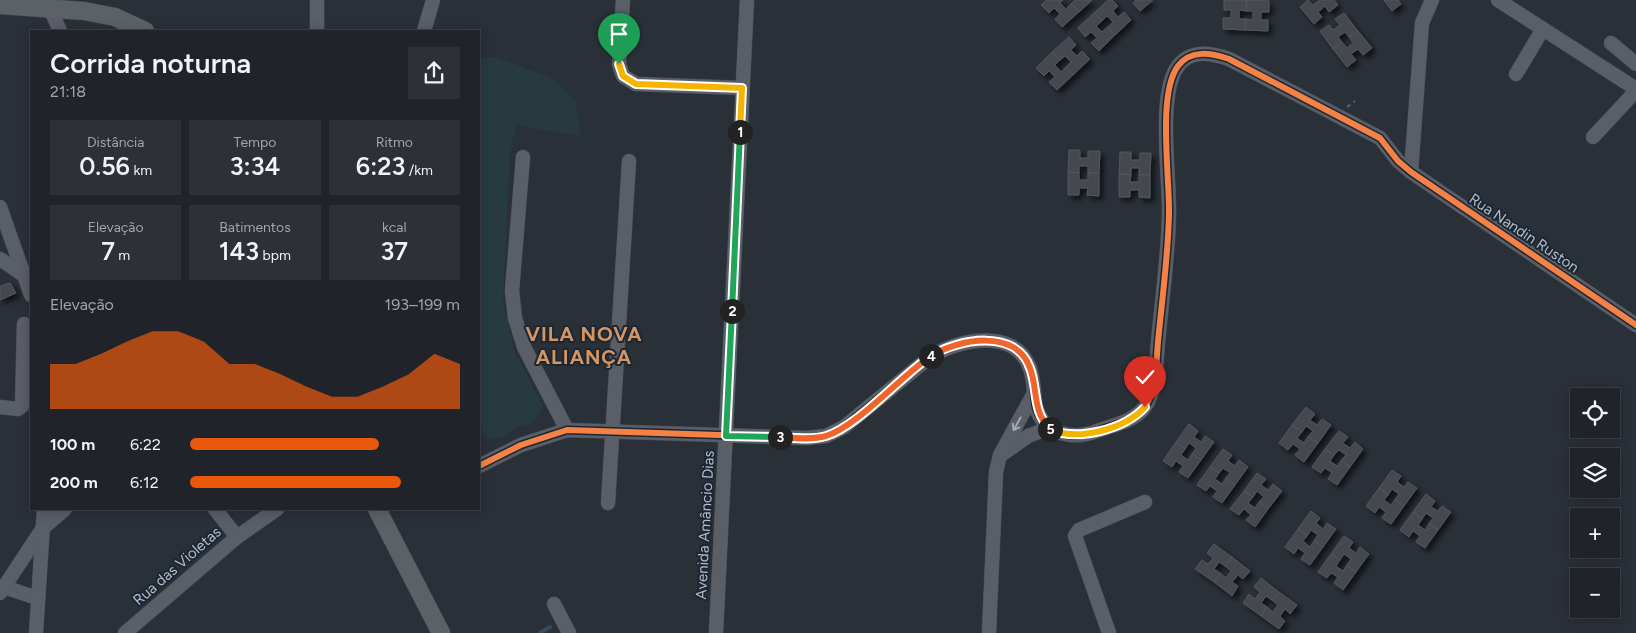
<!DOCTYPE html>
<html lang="pt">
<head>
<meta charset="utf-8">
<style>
  :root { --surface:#20242a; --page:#2d3036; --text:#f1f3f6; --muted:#a2a4a8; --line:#3d4147; --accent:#ea580c }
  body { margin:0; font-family:Figtree,sans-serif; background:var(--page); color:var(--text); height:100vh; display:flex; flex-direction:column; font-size:19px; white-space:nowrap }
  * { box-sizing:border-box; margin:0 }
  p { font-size:16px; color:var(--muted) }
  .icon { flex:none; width:28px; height:28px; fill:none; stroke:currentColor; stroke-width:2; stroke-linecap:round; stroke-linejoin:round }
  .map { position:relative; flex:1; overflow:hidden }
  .panel { position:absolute; left:30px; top:30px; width:450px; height:480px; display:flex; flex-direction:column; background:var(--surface); border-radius:0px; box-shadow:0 2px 12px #0003,0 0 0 1px var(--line) }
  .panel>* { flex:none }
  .tools { position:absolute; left:1570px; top:388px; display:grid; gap:10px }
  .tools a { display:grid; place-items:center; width:50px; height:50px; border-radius:0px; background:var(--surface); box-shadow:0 2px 12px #0003,0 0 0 1px var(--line); font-size:25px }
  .pin { position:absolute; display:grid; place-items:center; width:42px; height:42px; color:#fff; margin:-51px -21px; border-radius:50% 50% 50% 0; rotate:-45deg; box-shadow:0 0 5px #0007 }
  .pin .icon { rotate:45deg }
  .km { position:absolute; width:25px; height:25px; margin:-12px; border-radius:50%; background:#222; color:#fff; font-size:14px; line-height:25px; text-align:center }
  .round { display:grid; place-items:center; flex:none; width:52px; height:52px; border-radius:0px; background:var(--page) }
  .head { display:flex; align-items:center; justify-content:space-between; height:85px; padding:0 20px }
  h1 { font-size:28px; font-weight:600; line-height:38px }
  .metrics { display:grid; grid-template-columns:repeat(3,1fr); gap:8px; height:85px; padding:5px 20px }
  .metrics div { display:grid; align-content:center; border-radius:0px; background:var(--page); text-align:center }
  .metrics b { font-size:25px; font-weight:600 }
  .metrics small { font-size:14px; font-weight:400 }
  .metrics p { font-size:14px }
  .chart { height:140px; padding:10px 20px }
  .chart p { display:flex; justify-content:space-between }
  .chart svg { width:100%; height:90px; margin-top:5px; fill:var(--accent); opacity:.7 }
  ul { padding:0 20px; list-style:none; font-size:16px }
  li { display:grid; grid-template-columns:80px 60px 1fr; align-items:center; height:38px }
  li i { height:12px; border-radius:6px; background:var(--accent) }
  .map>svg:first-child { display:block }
  .green { fill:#273a3e }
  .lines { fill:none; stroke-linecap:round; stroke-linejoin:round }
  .stream { stroke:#384963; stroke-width:4 }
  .building { fill:#444950; stroke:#52575f; filter:url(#shadow) }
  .minor-casing { stroke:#484c53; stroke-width:15 }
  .major-casing { stroke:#484c55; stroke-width:19 }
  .path { stroke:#5d636a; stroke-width:2; stroke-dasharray:4 4; stroke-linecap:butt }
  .minor { stroke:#5a5e66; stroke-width:14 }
  .major { stroke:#5c6168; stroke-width:18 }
  .cycleway-casing { stroke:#1d2633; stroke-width:9 }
  .cycleway { stroke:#f48246; stroke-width:6 }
  .oneway { stroke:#a2a9b5 }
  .split-1-casing { stroke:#fff; stroke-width:10 }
  .split-2-casing { stroke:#fff; stroke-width:10 }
  .split-3-casing { stroke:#fff; stroke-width:10 }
  .split-4-casing { stroke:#fff; stroke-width:10 }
  .split-5-casing { stroke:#fff; stroke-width:10 }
  .split-6-casing { stroke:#fff; stroke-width:10 }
  .split-1 { stroke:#f5b400; stroke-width:6 }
  .split-2 { stroke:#22a559; stroke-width:6 }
  .split-3 { stroke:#22a559; stroke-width:6 }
  .split-4 { stroke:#f0652b; stroke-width:6 }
  .split-5 { stroke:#f0652b; stroke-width:6 }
  .split-6 { stroke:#f5b400; stroke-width:6 }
  .labels { text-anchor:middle; stroke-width:4; stroke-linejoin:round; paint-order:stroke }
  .street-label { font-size:15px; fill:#b4bcc9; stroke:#1d2633 }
  .district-label { font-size:20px; font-weight:bold; letter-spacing:1px; fill:#d59563; stroke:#1d2633 }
</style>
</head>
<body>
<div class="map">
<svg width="1636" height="633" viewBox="0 0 1636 633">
  <defs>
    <filter id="shadow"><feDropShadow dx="4" dy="4" stdDeviation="2.5" flood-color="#0009"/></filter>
  </defs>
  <rect width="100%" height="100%" fill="#2a3038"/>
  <!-- green -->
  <path class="green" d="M 495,57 L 554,79 L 576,102 L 580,136 L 516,125 L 510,152 L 503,304 L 515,352 L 543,406 L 532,423 L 514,429 L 502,437 L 487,439 L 479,428 L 479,58 Z"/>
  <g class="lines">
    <!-- stream -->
    <path class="stream" d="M 540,633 L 550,627"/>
  </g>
  <!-- building -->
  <g class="building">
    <path d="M 1047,0 L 1063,0 L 1060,3 L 1066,9 L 1071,4 L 1079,12 L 1062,27 L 1055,19 L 1060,14 L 1054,8 L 1049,13 L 1041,5 Z"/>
    <path d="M 1075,0 L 1092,0 L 1079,12 L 1071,4 Z"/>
    <path d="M 1108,0 L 1112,0 L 1118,6 L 1113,11 L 1118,17 L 1124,12 L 1131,20 L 1115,35 L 1108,27 L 1113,22 L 1107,16 L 1102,21 L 1094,13 Z"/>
    <path d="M 1136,0 L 1153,0 L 1140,11 L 1133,3 Z"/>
    <path d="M 1224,0 L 1247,0 L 1246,11 L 1239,10 L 1239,19 L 1246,19 L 1245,30 L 1223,29 L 1223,18 L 1231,18 L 1231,10 L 1224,10 Z"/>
    <path d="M 1247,0 L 1269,1 L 1269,12 L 1261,12 L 1261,20 L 1268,20 L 1268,31 L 1245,30 L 1246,19 L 1253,20 L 1253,11 L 1246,11 Z"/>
    <path d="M 1308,0 L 1313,5 L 1320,0 L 1334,0 L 1338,5 L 1329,12 L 1325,6 L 1318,12 L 1322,17 L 1314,24 L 1300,7 Z"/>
    <path d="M 1384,0 L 1398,0 L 1401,4 L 1392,11 Z"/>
    <path d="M 1094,13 L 1102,21 L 1096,26 L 1102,32 L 1108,27 L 1115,35 L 1099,51 L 1091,43 L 1097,38 L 1091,32 L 1085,37 L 1078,28 Z"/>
    <path d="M 1344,13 L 1358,31 L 1349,37 L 1345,32 L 1338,37 L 1342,42 L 1333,49 L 1320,31 L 1329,25 L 1333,30 L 1340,25 L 1335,19 Z"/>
    <path d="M 1358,31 L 1372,48 L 1363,55 L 1358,49 L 1351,54 L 1356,60 L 1347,67 L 1333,49 L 1342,42 L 1347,48 L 1353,43 L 1349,37 Z"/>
    <path d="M 1069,37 L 1076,45 L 1071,50 L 1077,56 L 1082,51 L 1090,59 L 1073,75 L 1066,67 L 1071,62 L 1065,56 L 1060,60 L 1052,52 Z"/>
    <path d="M 1052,52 L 1060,60 L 1055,65 L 1061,72 L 1066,67 L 1073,75 L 1057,90 L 1049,82 L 1055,77 L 1049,71 L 1044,76 L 1036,68 Z"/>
    <path d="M 1069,150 L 1080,150 L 1080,158 L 1088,158 L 1088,151 L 1100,151 L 1099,173 L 1088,173 L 1088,166 L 1079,166 L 1079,173 L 1068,172 Z"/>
    <path d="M 1120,152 L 1131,152 L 1131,160 L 1140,160 L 1140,153 L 1151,153 L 1150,175 L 1139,175 L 1139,168 L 1131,168 L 1131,175 L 1119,174 Z"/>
    <path d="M 1068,172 L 1079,173 L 1079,180 L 1088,180 L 1088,173 L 1099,173 L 1099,196 L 1087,195 L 1088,188 L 1079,188 L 1079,195 L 1068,195 Z"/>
    <path d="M 1119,174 L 1131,175 L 1130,182 L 1139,182 L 1139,175 L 1150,175 L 1150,198 L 1139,197 L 1139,190 L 1130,190 L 1130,197 L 1119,197 Z"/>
    <path d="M 10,283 L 16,293 L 0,300 L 0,286 Z"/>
    <path d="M 1306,407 L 1315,414 L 1310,420 L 1317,425 L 1322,419 L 1331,425 L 1318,443 L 1308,437 L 1313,431 L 1306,426 L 1302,432 L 1292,425 Z"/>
    <path d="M 1189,424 L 1198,431 L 1194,437 L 1201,442 L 1205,436 L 1214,442 L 1201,460 L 1192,454 L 1196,448 L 1189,443 L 1185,449 L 1176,442 Z"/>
    <path d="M 1292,425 L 1302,432 L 1297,438 L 1304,443 L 1308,437 L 1318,443 L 1304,462 L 1295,455 L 1300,449 L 1293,444 L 1288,450 L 1279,443 Z"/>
    <path d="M 1339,431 L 1348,437 L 1343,443 L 1350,448 L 1355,442 L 1363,449 L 1350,467 L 1341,461 L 1346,455 L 1339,450 L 1334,455 L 1325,449 Z"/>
    <path d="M 1176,442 L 1185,449 L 1181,455 L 1188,460 L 1192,454 L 1201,460 L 1188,478 L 1179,472 L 1183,466 L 1176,461 L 1172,467 L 1163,461 Z"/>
    <path d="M 1223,449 L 1232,455 L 1228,461 L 1235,466 L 1239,460 L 1248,467 L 1235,485 L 1226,478 L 1230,473 L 1223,468 L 1219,473 L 1210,467 Z"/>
    <path d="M 1325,449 L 1334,455 L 1330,461 L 1337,466 L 1341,461 L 1350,467 L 1337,485 L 1328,479 L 1332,473 L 1325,468 L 1321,473 L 1312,467 Z"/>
    <path d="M 1210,467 L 1219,473 L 1215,479 L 1222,484 L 1226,478 L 1235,485 L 1222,503 L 1213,497 L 1217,491 L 1210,486 L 1206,491 L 1197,485 Z"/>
    <path d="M 1392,470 L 1401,476 L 1397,482 L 1404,487 L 1408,482 L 1417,488 L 1404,506 L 1395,500 L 1399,494 L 1392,489 L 1388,495 L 1379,488 Z"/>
    <path d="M 1257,473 L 1266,479 L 1261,485 L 1268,490 L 1273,484 L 1282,491 L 1268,509 L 1259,502 L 1264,497 L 1257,491 L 1253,497 L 1244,491 Z"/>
    <path d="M 1379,488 L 1388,495 L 1384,500 L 1391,505 L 1395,500 L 1404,506 L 1391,524 L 1382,518 L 1386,512 L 1379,507 L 1375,513 L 1366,506 Z"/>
    <path d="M 1244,491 L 1253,497 L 1248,503 L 1255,508 L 1259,502 L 1268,509 L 1255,527 L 1246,520 L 1251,515 L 1244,509 L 1239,515 L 1230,509 Z"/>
    <path d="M 1426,494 L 1435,501 L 1431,507 L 1438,511 L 1442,506 L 1451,512 L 1438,530 L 1429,524 L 1433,518 L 1426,513 L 1422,519 L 1413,512 Z"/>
    <path d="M 1311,511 L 1320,518 L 1316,523 L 1323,529 L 1327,523 L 1336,529 L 1323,547 L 1314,541 L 1318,535 L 1311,530 L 1307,536 L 1298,529 Z"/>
    <path d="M 1413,512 L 1422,519 L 1418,525 L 1425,530 L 1429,524 L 1438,530 L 1425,548 L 1416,542 L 1420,536 L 1413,531 L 1409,537 L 1400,530 Z"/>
    <path d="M 1298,529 L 1307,536 L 1303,541 L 1310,547 L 1314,541 L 1323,547 L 1310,565 L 1301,559 L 1305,553 L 1298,548 L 1294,554 L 1285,547 Z"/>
    <path d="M 1344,536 L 1353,542 L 1349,548 L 1356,553 L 1360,547 L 1369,554 L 1356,572 L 1347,565 L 1351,559 L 1344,554 L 1340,560 L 1331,554 Z"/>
    <path d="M 1214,544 L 1232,557 L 1225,566 L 1219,562 L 1214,569 L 1220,573 L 1214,582 L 1195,569 L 1202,560 L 1208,564 L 1213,558 L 1207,553 Z"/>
    <path d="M 1331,554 L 1340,560 L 1336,566 L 1343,571 L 1347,565 L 1356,572 L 1343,590 L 1334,583 L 1338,577 L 1331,573 L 1327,578 L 1318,572 Z"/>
    <path d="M 1232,557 L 1250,571 L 1243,579 L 1238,575 L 1232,582 L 1238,586 L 1232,596 L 1214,582 L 1220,573 L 1226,578 L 1231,571 L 1225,566 Z"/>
    <path d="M 1261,578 L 1279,592 L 1272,600 L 1266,596 L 1261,603 L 1267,607 L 1261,616 L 1243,603 L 1249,594 L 1255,599 L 1260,592 L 1254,587 Z"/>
    <path d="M 1279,592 L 1297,605 L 1290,614 L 1285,609 L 1280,616 L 1285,621 L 1279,629 L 1261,616 L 1267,607 L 1273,612 L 1278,605 L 1272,600 Z"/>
  </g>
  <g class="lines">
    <!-- minor casing -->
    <g class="minor-casing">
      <g id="minor">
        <path d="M 317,0 L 317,31"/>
        <path d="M 623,0 L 619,64 L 623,76 L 636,84 L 742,88"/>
        <path d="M 1498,0 L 1633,87 L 1634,93 L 1593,137"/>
        <path d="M 51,1 L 50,8 L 60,31"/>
        <path d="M 424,31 L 433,0"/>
        <path d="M 1611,43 L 1636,64"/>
        <path d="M 1516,74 L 1543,29"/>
        <path d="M 523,157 L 512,291 L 515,318 L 524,347 L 567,430"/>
        <path d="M 1411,172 L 1422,23 L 1432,0"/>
        <path d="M 0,207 L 31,295"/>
        <path d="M 0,259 L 25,276"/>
        <path d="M 0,407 L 18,409 L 22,406 L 24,324"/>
        <path d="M 1004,453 L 1028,436 L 1049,428"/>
        <path d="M 479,466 L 521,445 L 567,430 L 807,438 L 826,436 L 844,427 L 930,357 C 957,340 1013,327 1029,366 C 1035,379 1033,394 1036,407 C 1044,435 1073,440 1097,431 C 1113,425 1133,422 1144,408 C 1157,391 1156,363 1158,342 C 1162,300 1168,257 1169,215 C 1170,178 1157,94 1178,66 C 1191,49 1211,53 1229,59 L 1380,138 L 1398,161 L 1411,172 L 1636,325"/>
        <path d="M 608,503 L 629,161"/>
        <path d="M 215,509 L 237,537"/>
        <path d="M 4,587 L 37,598"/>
        <path d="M 0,593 L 43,528 L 65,509"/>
        <path d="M 554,604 L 569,633"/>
        <path d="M 36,633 L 44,509"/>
        <path d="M 125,633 L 237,537 L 277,509"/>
        <path d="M 716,633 L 747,0"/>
        <path d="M 989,633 L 996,472 L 1000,455 L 1034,393"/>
        <path d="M 1109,633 L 1075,536 L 1079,530 L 1145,502"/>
      </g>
    </g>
    <!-- major casing -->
    <g class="major-casing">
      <g id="major">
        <path d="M 0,5 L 84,11 L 115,17 L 145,31"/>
        <path d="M 377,509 L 441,633"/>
      </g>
    </g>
    <!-- path -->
    <path class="path" d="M 1347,107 L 1355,101"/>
    <!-- minor -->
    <use href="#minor" class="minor"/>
    <!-- major -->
    <use href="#major" class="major"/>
    <!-- cycleway casing -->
    <g class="cycleway-casing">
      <path id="cycleway" d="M 479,466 L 521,445 L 567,430 L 807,438 L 826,436 L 844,427 L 930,357 C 957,340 1013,327 1029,366 C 1035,379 1033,394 1036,407 C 1044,435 1073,440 1097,431 C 1113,425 1133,422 1144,408 C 1157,391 1156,363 1158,342 C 1162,300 1168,257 1169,215 C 1170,178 1157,94 1178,66 C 1191,49 1211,53 1229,59 L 1380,138 L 1398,161 L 1411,172 L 1636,325"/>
    </g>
    <!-- cycleway -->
    <use href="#cycleway" class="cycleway"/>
  </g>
  <!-- one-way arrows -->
  <defs><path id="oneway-shaft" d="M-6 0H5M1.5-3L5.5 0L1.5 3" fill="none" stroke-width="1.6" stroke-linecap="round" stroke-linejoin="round" transform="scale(1.25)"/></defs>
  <use class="oneway" href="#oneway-shaft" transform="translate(1017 424) rotate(119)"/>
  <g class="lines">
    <!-- split-1 casing -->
    <g class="split-1-casing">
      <path id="split-1" d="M 619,64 L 623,76 L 636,84 L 742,88 L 740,132"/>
    </g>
    <!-- split-2 casing -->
    <g class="split-2-casing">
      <path id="split-2" d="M 732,311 L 740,132"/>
    </g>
    <!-- split-3 casing -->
    <g class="split-3-casing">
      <path id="split-3" d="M 732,311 L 726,436 L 780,437"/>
    </g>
    <!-- split-4 casing -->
    <g class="split-4-casing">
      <path id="split-4" d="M 780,437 C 795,438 812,440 826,436 C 858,426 901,376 931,356"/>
    </g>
    <!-- split-5 casing -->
    <g class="split-5-casing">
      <path id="split-5" d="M 931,356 C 958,339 1016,328 1030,368 C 1038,389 1032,411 1050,429"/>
    </g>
    <!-- split-6 casing -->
    <g class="split-6-casing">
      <path id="split-6" d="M 1050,429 C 1077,442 1125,429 1145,407"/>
    </g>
    <!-- split-1 -->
    <use href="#split-1" class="split-1"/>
    <!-- split-2 -->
    <use href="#split-2" class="split-2"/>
    <!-- split-3 -->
    <use href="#split-3" class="split-3"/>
    <!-- split-4 -->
    <use href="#split-4" class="split-4"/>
    <!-- split-5 -->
    <use href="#split-5" class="split-5"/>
    <!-- split-6 -->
    <use href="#split-6" class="split-6"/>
  </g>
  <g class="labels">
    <!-- street labels -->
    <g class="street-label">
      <text transform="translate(1524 233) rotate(34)" y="5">Rua Nandin Ruston</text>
      <text transform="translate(705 525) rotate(-87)" y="5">Avenida Amâncio Dias</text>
      <text transform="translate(177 566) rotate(-41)" y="5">Rua das Violetas</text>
    </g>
    <!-- district labels -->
    <g class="district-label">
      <text x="584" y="341">VILA NOVA<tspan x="584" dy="23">ALIANÇA</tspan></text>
    </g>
  </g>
</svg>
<div class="tools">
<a><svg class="icon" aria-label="locate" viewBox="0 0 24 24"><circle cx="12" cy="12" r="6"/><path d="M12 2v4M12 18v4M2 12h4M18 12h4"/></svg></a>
<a><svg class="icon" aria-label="layers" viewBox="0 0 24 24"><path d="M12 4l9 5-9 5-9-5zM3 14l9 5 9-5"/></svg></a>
<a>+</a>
<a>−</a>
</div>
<div class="pin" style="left:619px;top:64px;background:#1e9e55"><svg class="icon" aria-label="arrive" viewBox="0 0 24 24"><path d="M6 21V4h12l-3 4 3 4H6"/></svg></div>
<div class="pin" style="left:1145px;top:407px;background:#d93025"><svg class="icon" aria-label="check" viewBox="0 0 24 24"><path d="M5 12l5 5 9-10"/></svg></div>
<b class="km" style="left:740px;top:132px">1</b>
<b class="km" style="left:732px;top:311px">2</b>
<b class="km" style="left:780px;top:437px">3</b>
<b class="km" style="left:931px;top:356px">4</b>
<b class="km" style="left:1050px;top:429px">5</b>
<section class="panel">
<div class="head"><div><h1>Corrida noturna</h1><p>21:18</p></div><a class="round"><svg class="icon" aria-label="share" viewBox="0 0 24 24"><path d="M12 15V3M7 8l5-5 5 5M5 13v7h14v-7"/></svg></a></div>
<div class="metrics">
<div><p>Distância</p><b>0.56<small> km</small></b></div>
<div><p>Tempo</p><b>3:34</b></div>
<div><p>Ritmo</p><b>6:23<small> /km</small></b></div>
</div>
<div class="metrics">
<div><p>Elevação</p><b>7<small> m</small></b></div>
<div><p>Batimentos</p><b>143<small> bpm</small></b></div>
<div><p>kcal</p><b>37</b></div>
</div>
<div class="chart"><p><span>Elevação</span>193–199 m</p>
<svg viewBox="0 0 160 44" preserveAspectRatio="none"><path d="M0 44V22L10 22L20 17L30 11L40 6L50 6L60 11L70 22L80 22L90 27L100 33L110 38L120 38L130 33L140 27L150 17L160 22V44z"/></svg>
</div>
<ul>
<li><b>100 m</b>6:22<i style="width:70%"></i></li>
<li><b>200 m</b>6:12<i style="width:78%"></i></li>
</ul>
</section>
</div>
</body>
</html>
